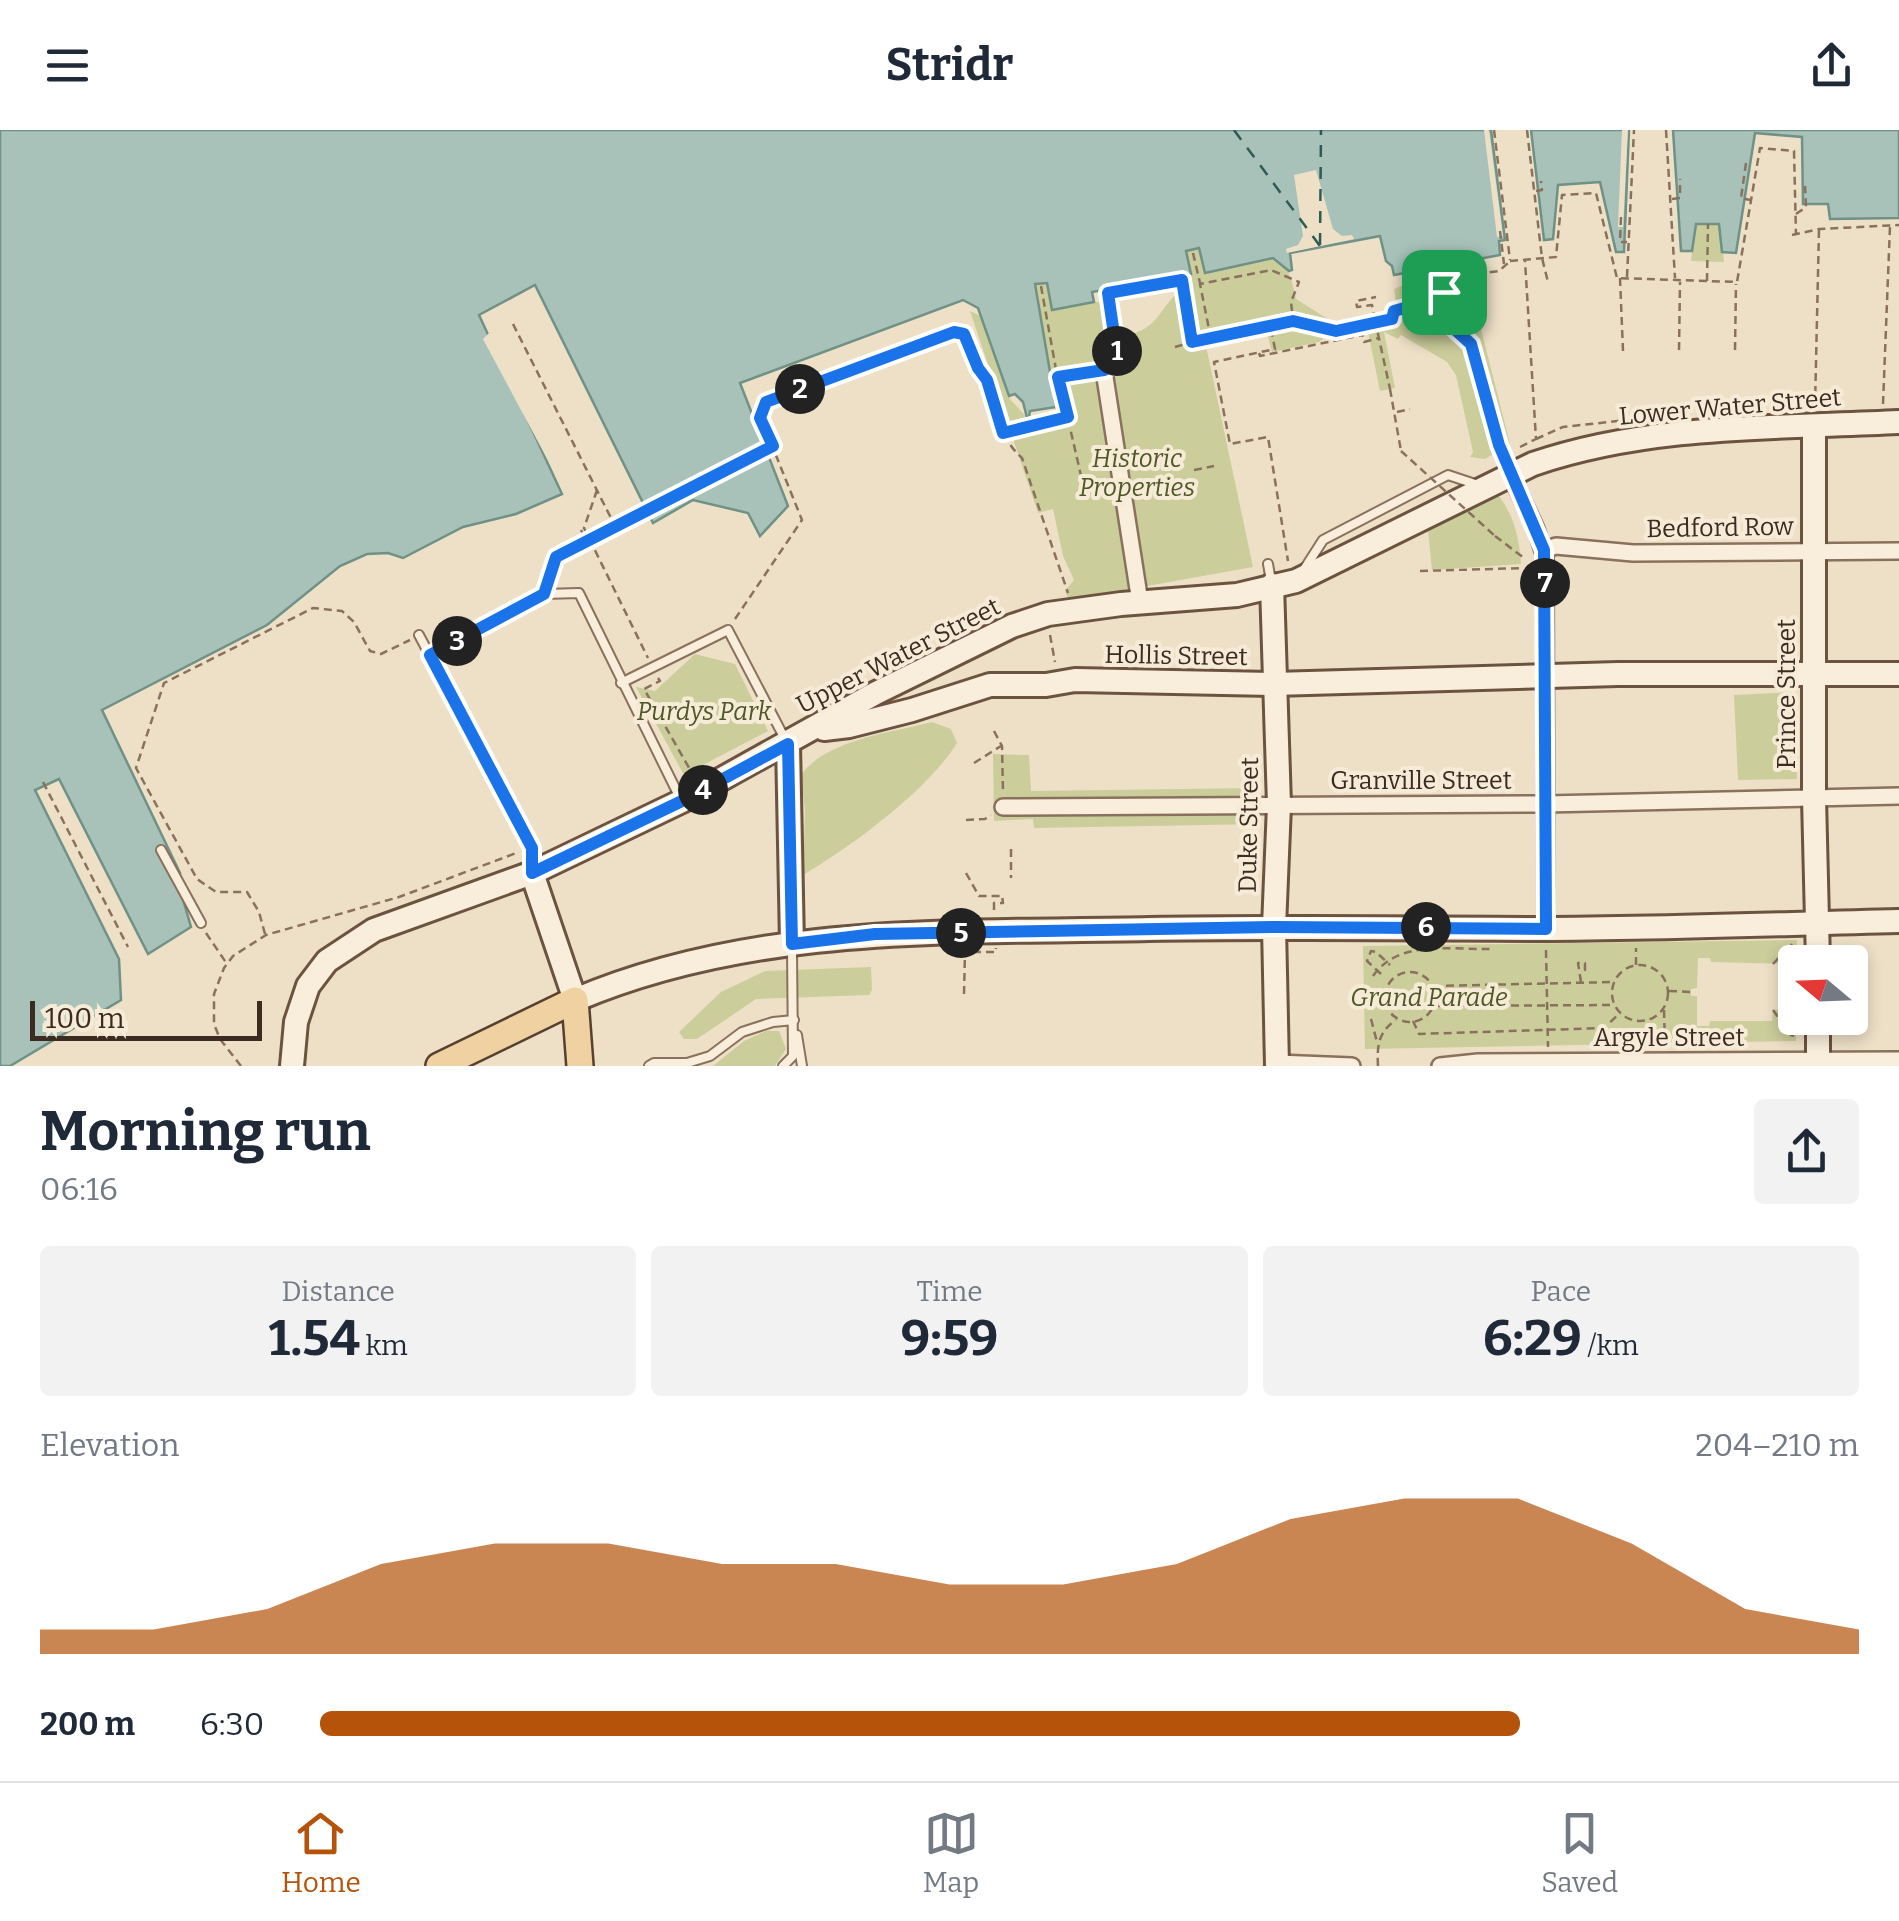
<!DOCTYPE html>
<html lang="en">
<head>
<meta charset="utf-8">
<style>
  :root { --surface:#fff; --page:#f2f2f3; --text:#1f2937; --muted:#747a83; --line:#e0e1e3; --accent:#b45309 }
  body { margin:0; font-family:Bitter,serif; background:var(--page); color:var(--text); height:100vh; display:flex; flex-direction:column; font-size:38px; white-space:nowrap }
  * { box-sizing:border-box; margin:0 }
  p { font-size:32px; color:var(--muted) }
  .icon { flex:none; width:55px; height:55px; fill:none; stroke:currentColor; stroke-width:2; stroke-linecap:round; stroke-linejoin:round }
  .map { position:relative; height:936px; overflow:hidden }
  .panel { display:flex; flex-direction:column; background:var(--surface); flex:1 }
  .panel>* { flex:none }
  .needle { width:65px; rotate:289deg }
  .buttons { position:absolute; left:1778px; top:815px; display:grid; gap:20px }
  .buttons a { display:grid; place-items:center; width:90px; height:90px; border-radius:10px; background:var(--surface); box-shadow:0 5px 15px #0003; font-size:50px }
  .scale { position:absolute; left:30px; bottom:25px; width:232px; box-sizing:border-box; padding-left:10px; border:5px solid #3b2b20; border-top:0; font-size:28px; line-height:35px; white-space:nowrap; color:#3b2b20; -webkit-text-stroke:8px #f6ebd7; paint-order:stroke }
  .pin { position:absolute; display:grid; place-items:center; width:85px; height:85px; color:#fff; margin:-42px; border-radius:20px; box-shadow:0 5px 15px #0006 }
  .km { position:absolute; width:50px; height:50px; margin:-25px; border-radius:50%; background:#222; color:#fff; font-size:28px; line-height:50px; text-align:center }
  .round { display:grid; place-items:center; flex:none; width:105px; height:105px; border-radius:10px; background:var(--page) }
  .summary { display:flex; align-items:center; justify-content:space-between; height:170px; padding:0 40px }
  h1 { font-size:55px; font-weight:700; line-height:75px }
  .figures { display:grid; grid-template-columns:repeat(3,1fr); gap:15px; height:170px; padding:10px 40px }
  .figures div { display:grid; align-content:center; border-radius:10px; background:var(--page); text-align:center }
  .figures b { font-size:50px; font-weight:700 }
  .figures small { font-size:28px; font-weight:400 }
  .figures p { font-size:28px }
  .chart { height:280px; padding:20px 40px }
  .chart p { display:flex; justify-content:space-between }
  .chart svg { width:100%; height:180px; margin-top:10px; fill:var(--accent); opacity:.7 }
  ul { padding:0 40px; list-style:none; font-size:32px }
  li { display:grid; grid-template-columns:160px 120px 1fr; align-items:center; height:75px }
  li i { height:25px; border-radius:12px; background:var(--accent) }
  header { display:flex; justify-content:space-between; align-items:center; height:130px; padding:0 40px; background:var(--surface); font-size:45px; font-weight:700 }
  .menu { display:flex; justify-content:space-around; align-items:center; height:140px; border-top:2px solid var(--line); background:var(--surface); font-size:28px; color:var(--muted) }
  .menu a { display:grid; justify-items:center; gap:5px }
  .menu .active { color:var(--accent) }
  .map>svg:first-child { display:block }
  .green { fill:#cbcd9b; fill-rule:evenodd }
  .water { fill:#a8c2b9; stroke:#6f9186; stroke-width:2.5 }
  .pier { fill:#eee0c7 }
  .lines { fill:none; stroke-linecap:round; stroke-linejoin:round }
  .ferry { stroke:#305a54; stroke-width:2.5; stroke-dasharray:12 10; stroke-linecap:butt }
  .lane-casing { stroke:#8a715d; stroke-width:12 }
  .street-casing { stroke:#8a715d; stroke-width:20 }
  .secondary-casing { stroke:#6c5340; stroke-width:28 }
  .primary-casing { stroke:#584031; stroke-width:30 }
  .path { stroke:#8a715d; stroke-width:2.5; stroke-dasharray:8 5; stroke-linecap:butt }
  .lane { stroke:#f9eedb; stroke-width:8 }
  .street { stroke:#f9eedb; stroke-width:15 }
  .secondary { stroke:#f9eedb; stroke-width:22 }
  .primary { stroke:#f0d1a1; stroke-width:25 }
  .path-bridge { stroke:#8a715d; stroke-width:2.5; stroke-dasharray:8 5; stroke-linecap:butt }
  .route-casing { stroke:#fff; stroke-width:20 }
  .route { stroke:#1a73e8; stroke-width:12 }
  .labels { text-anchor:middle; stroke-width:8; stroke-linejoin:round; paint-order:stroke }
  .street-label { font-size:25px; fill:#3b2b20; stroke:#f6ebd7 }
  .park-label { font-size:25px; font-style:italic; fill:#4e5727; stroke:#f6ebd7 }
</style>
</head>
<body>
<header><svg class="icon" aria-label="menu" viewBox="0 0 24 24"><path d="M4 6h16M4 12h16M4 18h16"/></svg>Stridr<svg class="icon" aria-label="share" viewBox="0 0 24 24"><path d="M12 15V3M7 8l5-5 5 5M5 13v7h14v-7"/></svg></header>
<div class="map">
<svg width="1899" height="936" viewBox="0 0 1899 936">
  <rect width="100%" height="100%" fill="#eee0c7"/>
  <!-- green -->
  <g class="green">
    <path d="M 1695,94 L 1720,94 L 1724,132 L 1691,131 Z"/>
    <path d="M 1199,118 L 1205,142 L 1273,128 C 1290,136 1292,151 1296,169 L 1336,194 L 1397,182 L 1394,159 L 1404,155 L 1449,204 L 1449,183 L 1453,177 L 1449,164 L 1471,159 L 1510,314 L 1485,329 L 1470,327 L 1473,322 L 1456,245 L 1447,232 L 1401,205 L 1398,209 L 1384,202 L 1395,258 L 1380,261 L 1368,202 L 1334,209 L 1327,206 L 1319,212 L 1272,222 L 1267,203 L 1206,216 L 1253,437 L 1069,470 L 1065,461 L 1074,450 L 1063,426 L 1053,379 L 1038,383 L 970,181 L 985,188 L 1010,269 L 1030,291 L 1056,289 L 1035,154 L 1047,152 L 1052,180 L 1108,170 L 1115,206 C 1167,205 1157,165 1193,156 L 1186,121 Z"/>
    <path d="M 1499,366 C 1515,388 1519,408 1521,434 L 1432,440 L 1428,400 Z"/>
    <path d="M 695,524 L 735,534 L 768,601 L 684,645 L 636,557 L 655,561 Z"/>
    <path d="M 1794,562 L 1797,649 L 1738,650 L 1734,565 Z"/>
    <path d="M 932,592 L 951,599 L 957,613 C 927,661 852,716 803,745 L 805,680 L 801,645 C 827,609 891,603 932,592 Z"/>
    <path d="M 993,624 L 1029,625 L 1031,661 L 1259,658 L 1261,694 L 1034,698 L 1033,689 L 994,691 Z"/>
    <path d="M 1797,810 L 1796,911 L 1365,919 L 1363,816 ZM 1698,828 L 1710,828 L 1711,832 L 1790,834 L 1790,879 L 1773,880 L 1772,891 L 1710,891 L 1709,896 L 1697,896 L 1697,866 L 1691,866 L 1691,859 L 1697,858 Z"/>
    <path d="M 871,837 L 872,860 L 869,865 L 756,869 L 697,909 L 684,909 L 679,902 L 721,862 L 765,841 Z"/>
    <path d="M 766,901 L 779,901 L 786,919 L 775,936 L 713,936 L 744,911 Z"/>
  </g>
  <!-- water -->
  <g class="water">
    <path d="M 0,0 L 1491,0 L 1505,110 L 1499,111 L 1500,125 L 1394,145 L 1392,136 L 1386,131 L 1380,106 L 1290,123 L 1292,140 L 1289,141 L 1273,128 L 1205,143 L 1199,118 L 1186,121 L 1191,144 L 1092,162 L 1094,172 L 1052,180 L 1047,153 L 1035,154 L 1056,277 L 1030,281 L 1028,292 L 1023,272 L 1015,264 L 1009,266 L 978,178 L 963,170 L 740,253 L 788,376 L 760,406 L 748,383 L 693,370 L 653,393 L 535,155 L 479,185 L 562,364 L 516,384 L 463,397 L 403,428 L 388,423 L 367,424 L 340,436 L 267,495 L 102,580 L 180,743 L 180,759 L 191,797 L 148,824 L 59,649 L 35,660 L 119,829 L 121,870 L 10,936 L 0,936 Z"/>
    <path d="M 1531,0 L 1629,0 L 1624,122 L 1616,122 L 1600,52 L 1558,55 L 1553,109 L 1544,110 Z"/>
    <path d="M 1673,0 L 1899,0 L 1899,88 L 1830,89 L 1828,74 L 1803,74 L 1802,7 L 1755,3 L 1736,123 L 1722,122 L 1719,94 L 1696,94 L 1692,121 L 1681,121 Z"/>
  </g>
  <!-- pier -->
  <g class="pier">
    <path d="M 1484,0 L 1489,0 L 1503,106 L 1497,107 Z"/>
    <path d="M 1622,0 L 1628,0 L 1623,97 L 1618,97 Z"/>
    <path d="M 1316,40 L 1333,99 L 1342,106 L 1352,105 L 1354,109 L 1287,123 L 1286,119 L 1298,115 L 1303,106 L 1294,45 Z"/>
    <path d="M 491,201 L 567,362 L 567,366 L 483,209 Z"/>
  </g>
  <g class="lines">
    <!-- ferry -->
    <g class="ferry">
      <path d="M 1234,0 L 1320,116"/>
      <path d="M 1320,115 L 1321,0"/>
    </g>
    <!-- lane casing -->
    <g class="lane-casing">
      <g id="lane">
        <circle cx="1439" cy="180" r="18"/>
        <path d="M 1449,194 L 1471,214 L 1509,340"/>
        <path d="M 1268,434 L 1271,451"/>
        <path d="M 1305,438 L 1323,410 L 1448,345 L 1478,355"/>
        <path d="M 419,505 L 532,718 L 532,739"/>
        <path d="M 429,525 L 544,464 L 579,463 L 681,670"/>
        <path d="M 621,553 L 728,500 L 786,611"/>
        <path d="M 161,720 L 201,793"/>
        <path d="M 797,905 L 802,936"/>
        <path d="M 649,936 L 654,933 L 687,933 L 710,926 L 742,902 L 773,892 L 794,890"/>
        <path d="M 783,936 L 793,926 L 792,820"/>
      </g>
    </g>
    <!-- street casing -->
    <g class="street-casing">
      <g id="street">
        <path d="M 1104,241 L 1140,472"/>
        <path d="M 1511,345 L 1536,399 L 1545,427 L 1546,799"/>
        <path d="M 1544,420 L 1556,416 L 1633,423 L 1899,421"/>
        <path d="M 1003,677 L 1546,674 L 1899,666"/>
        <path d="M 1277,933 L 1352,936"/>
        <path d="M 1440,936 L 1478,932 L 1899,930"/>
      </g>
    </g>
    <!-- secondary casing -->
    <g class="secondary-casing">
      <g id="secondary">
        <path d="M 1814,296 L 1814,668 L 1818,832"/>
        <path d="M 1272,455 L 1279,675 L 1274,797 L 1277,936"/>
        <path d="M 824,599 L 849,596 L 912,580 L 990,555 L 1046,555 L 1075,550 L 1274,554 L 1618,544 L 1899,544"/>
        <path d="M 788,614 L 792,814"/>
        <path d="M 532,743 L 575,870 C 756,793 956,803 1149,799 C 1275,797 1401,798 1528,799 C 1651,799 1775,794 1899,791"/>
        <path d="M 292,936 L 296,892 L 308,856 L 327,831 L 374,800 L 532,743 L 682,671 L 876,563 L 1012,496 L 1048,484 L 1121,474 L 1237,465 L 1296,451 L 1533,334 C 1650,294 1777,298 1899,292"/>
        <path d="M 1818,936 L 1818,888"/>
      </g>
    </g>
    <!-- primary casing -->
    <g class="primary-casing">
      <path id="primary" d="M 439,936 L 575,870 L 580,936"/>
    </g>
    <!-- path -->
    <g class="path">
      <path d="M 1494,0 L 1510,130"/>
      <path d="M 1527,0 L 1542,128 L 1548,152"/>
      <path d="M 1666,0 L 1675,148"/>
      <path d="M 1746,33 L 1741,68 L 1750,70"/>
      <path d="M 1536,61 L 1542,60 L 1541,51"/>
      <path d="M 1672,69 L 1680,68 L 1680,49"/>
      <path d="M 1796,84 L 1806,77 L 1805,56"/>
      <path d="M 1621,87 L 1620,112 L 1627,112"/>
      <path d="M 1500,101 L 1504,134"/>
      <path d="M 1792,105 L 1819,99 L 1899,95"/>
      <path d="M 1193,123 L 1200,153"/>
      <path d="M 1510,131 L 1556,127 L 1562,65 L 1596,63 L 1617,148 L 1737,152 L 1760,18 L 1794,21 L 1796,105"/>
      <path d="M 1627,147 L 1634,0"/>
      <path d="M 1620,148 L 1623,221"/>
      <path d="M 1707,151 L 1708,94"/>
      <path d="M 1041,156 L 1057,245"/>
      <path d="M 1444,163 L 1467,145 L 1499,141 L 1508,133"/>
      <path d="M 1375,190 L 1372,175 L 1357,177 L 1356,171 L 1376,167"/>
      <path d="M 513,194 L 614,394"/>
      <path d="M 1271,199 L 1275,219 L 1214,232 L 1230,314 L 1268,307 L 1288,431"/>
      <path d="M 1361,199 L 1364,212 L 1379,208"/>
      <path d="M 1211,209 L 1200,154 L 1271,140 L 1299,152 L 1291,172 L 1293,190"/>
      <path d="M 1175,217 L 1192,212"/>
      <path d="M 1679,220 L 1680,152"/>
      <path d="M 1735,220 L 1736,154"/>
      <path d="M 1259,223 L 1260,226 L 1362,205"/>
      <path d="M 1116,234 L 1118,233 L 1108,163 L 1182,151 L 1192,212 L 1293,191 L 1336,201 L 1392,189 L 1394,181 L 1422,173"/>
      <path d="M 1390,259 L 1401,321"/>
      <path d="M 1623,273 L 1624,288"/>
      <path d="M 1678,273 L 1679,284"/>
      <path d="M 1883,274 L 1890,96"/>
      <path d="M 1815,277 L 1819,99"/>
      <path d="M 1397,282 L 1410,279"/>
      <path d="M 1068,289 L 1082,350 L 1095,358 L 1104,356"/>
      <path d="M 1003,303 L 1068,287 L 1058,247 L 1090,243"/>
      <path d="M 1536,309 L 1563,297 L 1636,289"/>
      <path d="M 1520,317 L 1536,309 L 1525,131"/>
      <path d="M 1194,340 L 1214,336"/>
      <path d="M 597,360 L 584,398 L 648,528"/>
      <path d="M 1495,406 L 1524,428"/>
      <path d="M 1420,441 L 1524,438"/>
      <path d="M 547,453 L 556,427 L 773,316 L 760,288 L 766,272 L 954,202 L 964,205 C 971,222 982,239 988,256 C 998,282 1000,309 1022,328 L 1068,463"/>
      <path d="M 735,489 L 802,390 L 773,318"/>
      <path d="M 1050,505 L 1055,532"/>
      <path d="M 658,548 L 660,551 L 644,559 L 692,643"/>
      <path d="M 994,601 L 1002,616 L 1003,663"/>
      <path d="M 974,633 L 1001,616"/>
      <path d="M 43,652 L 128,817"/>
      <path d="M 966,690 L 985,689 L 991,685"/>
      <path d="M 1011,719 L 1011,748"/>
      <path d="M 966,743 L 979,766 L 1002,766"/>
      <path d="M 994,780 L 994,773 L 1003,773 L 1002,766"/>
      <path d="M 206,803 L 227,834"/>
      <path d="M 265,804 L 259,782 L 247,762 L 216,762 L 197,749 L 136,638 L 164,553 L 313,478 L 342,481 L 354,492 L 370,521 L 381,524 L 410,510"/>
      <path d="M 1546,820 L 1548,917"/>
      <path d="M 973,822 L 996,822 L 996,818"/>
      <path d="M 1773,834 L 1792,814"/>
      <path d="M 1636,835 L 1636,818"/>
      <circle cx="1640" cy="863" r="28"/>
      <circle cx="1410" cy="867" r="25"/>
      <path d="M 1381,844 L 1367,831 L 1371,821 L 1376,822 L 1390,835"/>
      <path d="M 1373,846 C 1399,809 1449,820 1490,819"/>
      <path d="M 1581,852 L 1578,833 L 1585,833 L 1585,840 L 1582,840"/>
      <path d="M 1433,856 L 1614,852"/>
      <path d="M 1669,861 L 1691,862"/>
      <path d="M 964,864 L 965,822"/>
      <path d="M 1433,876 L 1614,875"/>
      <path d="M 1664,880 L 1665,916"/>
      <path d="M 1773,880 L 1791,905 L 1798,907"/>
      <path d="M 1371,889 L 1377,912"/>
      <path d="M 1413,891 L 1419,904 L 1604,898 L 1620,883"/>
      <path d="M 241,936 L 220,909 L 214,894 L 214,864 L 224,838 L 233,826 L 266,805 L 399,767 L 519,722"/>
      <path d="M 1378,936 C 1377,916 1378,902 1396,890"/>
    </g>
    <!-- lane -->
    <use href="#lane" class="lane"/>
    <!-- street -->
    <use href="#street" class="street"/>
    <!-- secondary -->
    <use href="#secondary" class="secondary"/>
    <!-- primary -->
    <use href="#primary" class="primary"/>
    <!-- path-bridge -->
    <g class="path-bridge">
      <path d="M 1375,190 L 1390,259"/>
      <path d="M 1401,321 L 1495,406"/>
      <path d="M 581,400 L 591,420"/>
    </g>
  </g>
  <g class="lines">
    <!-- route casing -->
    <g class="route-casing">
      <path id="route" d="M 1182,150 L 1192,212 L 1293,191 L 1336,201 L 1392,189 L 1394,181 L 1422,173 L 1434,163 C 1446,160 1455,167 1457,180 L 1449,194 L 1471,214 L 1499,315 L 1544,420 L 1546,799 L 1274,797 L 875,804 L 792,814 L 788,614 L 682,671 L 532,743 L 532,718 L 430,525 L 544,464 L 556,427 L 773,316 L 760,288 L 766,272 L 954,202 L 964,204 L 978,238 L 987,250 L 1003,303 L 1068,287 L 1058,247 L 1104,240 L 1118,232 L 1108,163 Z"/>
    </g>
    <!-- route -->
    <use href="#route" class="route"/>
  </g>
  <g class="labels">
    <!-- street labels -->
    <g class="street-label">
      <text transform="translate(1730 276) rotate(-5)" y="9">Lower Water Street</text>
      <text transform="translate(1720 397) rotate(-1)" y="9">Bedford Row</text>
      <text transform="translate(898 525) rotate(-27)" y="9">Upper Water Street</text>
      <text transform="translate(1176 525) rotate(1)" y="9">Hollis Street</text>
      <text transform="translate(1786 564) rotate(-90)" y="9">Prince Street</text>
      <text x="1421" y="659">Granville Street</text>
      <text transform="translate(1248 695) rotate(-89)" y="9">Duke Street</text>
      <text x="1669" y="916">Argyle Street</text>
    </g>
    <!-- park labels -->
    <g class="park-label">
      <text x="1137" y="337">Historic<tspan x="1137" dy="29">Properties</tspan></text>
      <text x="704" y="590">Purdys Park</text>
      <text x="1429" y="876">Grand Parade</text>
    </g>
  </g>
</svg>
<div class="buttons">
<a><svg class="needle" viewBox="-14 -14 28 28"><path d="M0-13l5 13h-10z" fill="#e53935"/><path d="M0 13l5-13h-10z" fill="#747a83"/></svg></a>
</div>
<div class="scale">100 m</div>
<div class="pin" style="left:1444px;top:162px;background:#1e9e55"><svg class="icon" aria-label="arrive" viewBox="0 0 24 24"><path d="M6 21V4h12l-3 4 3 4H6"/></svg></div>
<b class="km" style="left:1117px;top:221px">1</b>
<b class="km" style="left:800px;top:259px">2</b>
<b class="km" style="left:457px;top:511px">3</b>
<b class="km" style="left:703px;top:660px">4</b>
<b class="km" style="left:961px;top:803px">5</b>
<b class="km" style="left:1426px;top:797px">6</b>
<b class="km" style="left:1545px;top:453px">7</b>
</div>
<section class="panel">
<div class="summary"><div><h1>Morning run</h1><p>06:16</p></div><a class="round"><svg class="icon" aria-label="share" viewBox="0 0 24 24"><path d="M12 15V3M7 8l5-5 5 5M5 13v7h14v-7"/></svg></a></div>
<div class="figures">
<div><p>Distance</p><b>1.54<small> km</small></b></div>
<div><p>Time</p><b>9:59</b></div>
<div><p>Pace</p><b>6:29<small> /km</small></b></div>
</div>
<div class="chart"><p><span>Elevation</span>204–210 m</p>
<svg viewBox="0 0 160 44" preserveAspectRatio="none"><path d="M0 44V38L10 38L20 33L30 22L40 17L50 17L60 22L70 22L80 27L90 27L100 22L110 11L120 6L130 6L140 17L150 33L160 38V44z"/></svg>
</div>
<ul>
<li><b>200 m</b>6:30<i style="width:78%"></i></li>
</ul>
</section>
<nav class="menu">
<a class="active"><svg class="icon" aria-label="home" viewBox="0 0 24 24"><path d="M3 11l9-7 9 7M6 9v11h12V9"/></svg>Home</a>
<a><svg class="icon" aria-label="map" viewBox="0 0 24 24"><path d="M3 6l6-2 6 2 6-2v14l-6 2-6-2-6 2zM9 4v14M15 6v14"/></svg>Map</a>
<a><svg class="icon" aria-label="saved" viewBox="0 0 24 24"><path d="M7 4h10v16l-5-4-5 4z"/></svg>Saved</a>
</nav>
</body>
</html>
